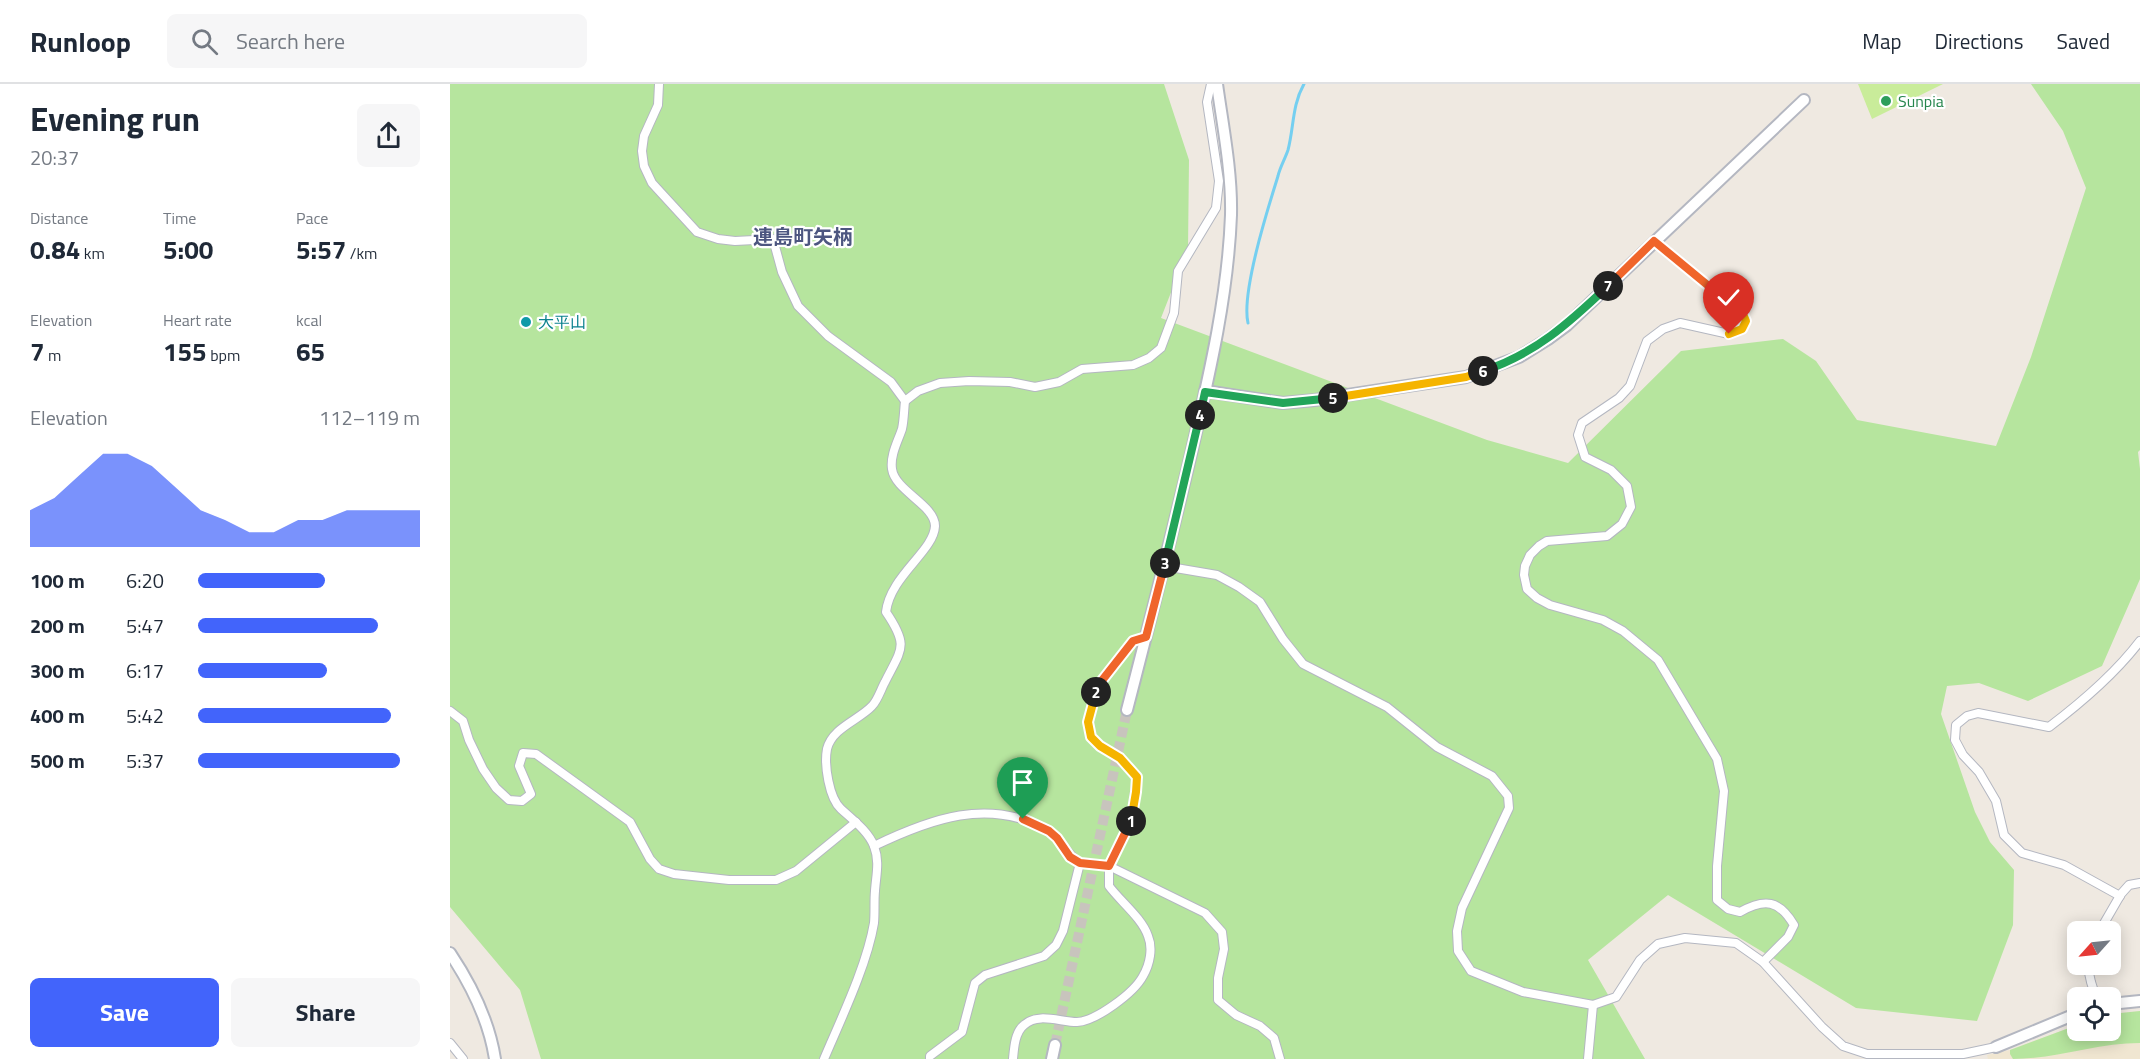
<!DOCTYPE html>
<html lang="en">
<head>
<meta charset="utf-8">
<style>
  :root { --surface:#fff; --page:#f6f6f7; --text:#1f2937; --muted:#747a83; --line:#e0e1e3; --accent:#4264fb }
  body { margin:0; font-family:"Titillium Web","Noto Sans JP",sans-serif; background:var(--page); color:var(--text); height:100vh; display:flex; flex-direction:column; font-size:22px; white-space:nowrap }
  * { box-sizing:border-box; margin:0 }
  p { font-size:20px; color:var(--muted) }
  .icon { flex:none; width:33px; height:33px; fill:none; stroke:currentColor; stroke-width:2; stroke-linecap:round; stroke-linejoin:round }
  .map { position:relative; flex:1; overflow:hidden }
  .side { display:flex; flex-direction:column; background:var(--surface); width:450px }
  .side>* { flex:none }
  .needle { width:39px; rotate:243deg }
  .fabs { position:absolute; left:1617px; top:837px; display:grid; gap:12px }
  .fabs a { display:grid; place-items:center; width:54px; height:54px; border-radius:9px; background:var(--surface); box-shadow:0 3px 15px #0003; font-size:30px }
  .pin { position:absolute; display:grid; place-items:center; width:51px; height:51px; color:#fff; margin:-62px -26px; border-radius:50% 50% 50% 0; rotate:-45deg; box-shadow:0 0 6px #0007 }
  .pin .icon { rotate:45deg }
  .km { position:absolute; width:30px; height:30px; margin:-15px; border-radius:50%; background:#222; color:#fff; font-size:16px; line-height:30px; text-align:center }
  .round { display:grid; place-items:center; flex:none; width:63px; height:63px; border-radius:9px; background:var(--page) }
  .overview { display:flex; align-items:center; justify-content:space-between; height:102px; padding:0 30px }
  h1 { font-size:33px; font-weight:700; line-height:45px }
  .metrics { display:grid; grid-template-columns:repeat(3,1fr); gap:9px; height:102px; padding:6px 30px }
  .metrics div { display:grid; align-content:center }
  .metrics b { font-size:26px; font-weight:700 }
  .metrics small { font-size:16px; font-weight:400 }
  .metrics p { font-size:16px }
  .chart { height:168px; padding:12px 30px }
  .chart p { display:flex; justify-content:space-between }
  .chart svg { width:100%; height:108px; margin-top:6px; fill:var(--accent); opacity:.7 }
  .action { display:flex; gap:12px; margin-top:auto; padding:12px 30px }
  .action a { flex:1; height:69px; border-radius:9px; background:var(--accent); color:#fff; font-size:24px; font-weight:700; line-height:69px; text-align:center }
  .action a+a { background:var(--page); color:var(--text) }
  ul { padding:0 30px; list-style:none; font-size:20px }
  li { display:grid; grid-template-columns:96px 72px 1fr; align-items:center; height:45px }
  li i { height:15px; border-radius:8px; background:var(--accent) }
  header { display:flex; align-items:center; gap:36px; box-sizing:border-box; height:84px; padding:0 30px; background:var(--surface); border-bottom:2px solid var(--line) }
  header strong { font-size:28px }
  nav { display:flex; gap:33px; margin-inline-start:auto; font-size:21px }
  .search { width:420px; height:54px; background:var(--page); display:flex; align-items:center; gap:15px; box-sizing:border-box; padding:0 21px; border-radius:9px; color:var(--muted); font-size:22px }
  main { display:flex; flex:1; min-height:0 }
  .map>svg:first-child { display:block }
  .education { fill:#f0e6d1 }
  .green { fill:#b6e59e }
  .pitch { fill:#c9ec9a }
  .lines { fill:none; stroke-linecap:round; stroke-linejoin:round }
  .stream { stroke:#75cff0; stroke-width:3 }
  .secondary-tunnel { stroke:#c8c4bd; stroke-width:10; stroke-dasharray:10 5; stroke-linecap:butt }
  .street-casing { stroke:#b4b7c1; stroke-width:10 }
  .secondary-casing { stroke:#b4b7c1; stroke-width:14 }
  .street { stroke:#fff; stroke-width:8 }
  .secondary { stroke:#fff; stroke-width:10 }
  .split-1-casing { stroke:#fff; stroke-width:12 }
  .split-2-casing { stroke:#fff; stroke-width:12 }
  .split-3-casing { stroke:#fff; stroke-width:12 }
  .split-4-casing { stroke:#fff; stroke-width:12 }
  .split-5-casing { stroke:#fff; stroke-width:12 }
  .split-6-casing { stroke:#fff; stroke-width:12 }
  .split-7-casing { stroke:#fff; stroke-width:12 }
  .split-8-casing { stroke:#fff; stroke-width:12 }
  .split-9-casing { stroke:#fff; stroke-width:12 }
  .split-1 { stroke:#f0652b; stroke-width:8 }
  .split-2 { stroke:#f5b400; stroke-width:8 }
  .split-3 { stroke:#f0652b; stroke-width:8 }
  .split-4 { stroke:#22a559; stroke-width:8 }
  .split-5 { stroke:#22a559; stroke-width:8 }
  .split-6 { stroke:#f5b400; stroke-width:8 }
  .split-7 { stroke:#22a559; stroke-width:8 }
  .split-8 { stroke:#f0652b; stroke-width:8 }
  .split-9 { stroke:#f5b400; stroke-width:8 }
  .leisure-dot { fill:#2e9e5b; stroke:#fff; stroke-width:2 }
  .culture-dot { fill:#0f9aa8; stroke:#fff; stroke-width:2 }
  .labels { text-anchor:middle; stroke-width:4.5; stroke-linejoin:round; paint-order:stroke }
  .leisure-label { font-size:16px; fill:#27864d; stroke:#fff; text-anchor:start }
  .culture-label { font-size:16px; fill:#0d838f; stroke:#fff; text-anchor:start }
  .quarter-label { font-size:20px; font-weight:bold; fill:#4d5680; stroke:#fff }
</style>
</head>
<body>
<header>
<strong>Runloop</strong>
<div class="search"><svg class="icon" aria-label="search" viewBox="0 0 24 24"><circle cx="10" cy="10" r="6"/><path d="M15 15l6 6"/></svg>Search here</div>
<nav><a>Map</a><a>Directions</a><a>Saved</a></nav>
</header>
<main>
<section class="side">
<div class="overview"><div><h1>Evening run</h1><p>20:37</p></div><a class="round"><svg class="icon" aria-label="share" viewBox="0 0 24 24"><path d="M12 15V3M7 8l5-5 5 5M5 13v7h14v-7"/></svg></a></div>
<div class="metrics">
<div><p>Distance</p><b>0.84<small> km</small></b></div>
<div><p>Time</p><b>5:00</b></div>
<div><p>Pace</p><b>5:57<small> /km</small></b></div>
</div>
<div class="metrics">
<div><p>Elevation</p><b>7<small> m</small></b></div>
<div><p>Heart rate</p><b>155<small> bpm</small></b></div>
<div><p>kcal</p><b>65</b></div>
</div>
<div class="chart"><p><span>Elevation</span>112–119 m</p>
<svg viewBox="0 0 160 44" preserveAspectRatio="none"><path d="M0 44V29L10 24L20 15L30 6L40 6L50 11L60 20L70 29L80 33L90 38L100 38L110 33L120 33L130 29L140 29L150 29L160 29V44z"/></svg>
</div>
<ul>
<li><b>100 m</b>6:20<i style="width:57%"></i></li>
<li><b>200 m</b>5:47<i style="width:81%"></i></li>
<li><b>300 m</b>6:17<i style="width:58%"></i></li>
<li><b>400 m</b>5:42<i style="width:87%"></i></li>
<li><b>500 m</b>5:37<i style="width:91%"></i></li>
</ul>
<div class="action"><a>Save</a><a>Share</a></div>
</section>
<div class="map">
<svg width="1690" height="975" viewBox="0 0 1690 975">
  <rect width="100%" height="100%" fill="#efe9e1"/>
  <!-- education -->
  <path class="education" d="M 1690,927 L 1690,975 L 1538,975 L 1537,971 L 1560,966 L 1627,941 L 1628,946 L 1660,946 L 1661,930 Z"/>
  <!-- green -->
  <g class="green">
    <path d="M 0,0 L 714,0 L 739,76 L 738,165 L 711,234 L 1037,356 L 1118,379 L 1231,267 L 1333,255 L 1366,277 L 1407,336 L 1546,362 L 1581,273 L 1636,104 L 1613,47 L 1581,0 L 1690,0 L 1690,366 L 1688,368 L 1690,385 L 1690,495 L 1652,582 L 1578,617 L 1529,599 L 1497,602 L 1491,630 L 1525,728 L 1540,758 L 1564,786 L 1563,841 L 1527,937 L 1406,924 L 1218,811 L 1138,876 L 1195,975 L 91,975 L 70,906 L 0,823 Z"/>
    <path d="M 1690,927 L 1690,959 C 1647,959 1606,975 1563,975 L 1560,970 L 1560,966 L 1627,941 L 1628,946 L 1660,946 L 1661,930 Z"/>
  </g>
  <!-- pitch -->
  <path class="pitch" d="M 1408,0 L 1493,0 L 1422,35 Z"/>
  <g class="lines">
    <!-- stream -->
    <path class="stream" d="M 798,239 C 791,209 818,124 828,92 C 830,83 835,75 838,66 C 844,43 842,21 854,0"/>
    <!-- secondary-tunnel -->
    <path class="secondary-tunnel" d="M 605,961 L 677,626"/>
    <!-- street casing -->
    <g class="street-casing">
      <g id="street">
        <path d="M 209,0 L 208,21 L 194,52 L 192,67 L 194,82 L 202,99 L 247,148 L 268,155 L 285,157 L 323,155 L 332,188 L 348,222 L 378,252 L 441,298 L 455,317 C 454,326 454,336 452,345 C 448,357 440,371 442,385 C 445,407 485,421 485,442 C 484,467 440,492 436,528 C 459,562 452,564 435,598 C 431,605 428,616 422,622 C 409,636 382,644 377,665 C 374,681 379,714 391,725 C 403,736 418,747 424,762 C 430,778 426,791 425,807 C 424,817 425,828 424,839 C 417,881 391,935 374,975"/>
        <path d="M 1204,157 L 1293,230 L 1296,237 L 1292,245 L 1279,250 L 1230,239 L 1213,245 L 1197,257 L 1180,302 L 1169,314 L 1132,339 L 1128,351 L 1135,373 L 1161,386 L 1177,402 L 1181,423 L 1172,440 L 1157,452 L 1097,457 L 1089,462 L 1080,471 L 1075,482 L 1074,491 L 1077,505 L 1087,514 L 1100,521 L 1153,536 L 1173,547 L 1208,576 L 1267,675 L 1274,707 L 1267,782 L 1267,816 L 1278,825 L 1290,828 C 1315,814 1329,816 1344,841 L 1338,853 L 1313,878"/>
        <path d="M 455,317 L 468,307 L 490,299 L 519,297 L 560,298 L 585,303 L 609,298 L 632,285 L 683,281 L 699,274 L 711,264 L 724,229 L 728,187 L 766,124 L 769,97 L 757,18 L 761,0"/>
        <path d="M 714,482 L 767,491 L 789,503 L 810,518 L 833,555 L 853,580 L 937,623 L 987,663 L 1042,692 L 1058,712 L 1059,724 L 1012,824 L 1007,847 L 1008,867 L 1021,887 L 1073,908 L 1143,921 L 1166,913 L 1190,876 L 1208,860 L 1235,854 L 1286,859 L 1313,878 L 1372,943 L 1393,962 L 1417,970 L 1513,970 L 1546,963"/>
        <path d="M 0,627 L 13,637 L 19,656 L 33,685 L 46,704 L 59,716 L 72,717 L 81,710 L 69,682 L 73,669 L 86,670 L 180,738 L 200,775 L 209,785 L 224,790 L 279,796 L 326,796 L 346,787 L 406,738"/>
        <path d="M 424,762 C 480,735 539,713 597,746 C 611,754 616,770 630,779"/>
        <path d="M 1670,812 L 1614,781 L 1572,769 L 1554,751 L 1546,717 L 1529,688 L 1513,671 L 1505,656 L 1506,641 L 1517,632 L 1528,629 L 1599,643 C 1632,618 1665,590 1690,557"/>
        <path d="M 1649,848 L 1671,810 L 1679,801 L 1690,799"/>
        <path d="M 1637,880 L 1641,898 L 1646,914"/>
        <path d="M 0,959 L 13,975"/>
        <path d="M 480,975 L 480,972 L 512,948 L 525,899 L 535,891 L 594,872 L 606,861 L 613,847 L 630,779 L 659,782 L 755,829 L 772,848 L 774,865 L 768,894 L 768,916 L 786,931 L 810,942 L 824,954 L 830,975"/>
        <path d="M 563,975 C 564,964 565,948 574,941 C 588,928 610,938 627,938 C 646,937 684,909 693,892 C 700,880 703,864 698,852 C 692,834 670,817 659,802 L 659,782 L 681,736 L 687,693 L 670,674 L 650,662 L 641,653 L 638,638 L 642,619 L 650,599 L 683,557 L 696,553"/>
        <path d="M 1138,975 L 1143,921"/>
      </g>
    </g>
    <!-- secondary casing -->
    <g class="secondary-casing">
      <g id="secondary">
        <path d="M 755,307 L 833,319 L 865,316 L 1016,293 L 1069,273 L 1098,255 L 1117,241 L 1354,16"/>
        <path d="M 677,626 C 699,541 721,455 741,370 C 759,292 778,212 781,131 C 782,88 773,43 767,0"/>
        <path d="M 0,869 C 22,902 39,936 45,975"/>
        <path d="M 1660,920 L 1690,917"/>
        <path d="M 1546,963 L 1628,929"/>
        <path d="M 602,975 L 605,961"/>
      </g>
    </g>
    <!-- street -->
    <use href="#street" class="street"/>
    <!-- secondary -->
    <use href="#secondary" class="secondary"/>
  </g>
  <g class="lines">
    <!-- split-1 casing -->
    <g class="split-1-casing">
      <path id="split-1" d="M 573,735 L 599,747 L 607,754 L 620,773 L 630,779 L 659,782 L 681,737"/>
    </g>
    <!-- split-2 casing -->
    <g class="split-2-casing">
      <path id="split-2" d="M 646,608 L 638,638 L 641,653 L 650,662 L 670,674 L 687,693 L 686,708 L 681,737"/>
    </g>
    <!-- split-3 casing -->
    <g class="split-3-casing">
      <path id="split-3" d="M 646,608 L 650,599 L 683,557 L 696,553 L 715,479"/>
    </g>
    <!-- split-4 casing -->
    <g class="split-4-casing">
      <path id="split-4" d="M 715,479 L 750,331"/>
    </g>
    <!-- split-5 casing -->
    <g class="split-5-casing">
      <path id="split-5" d="M 750,331 L 755,308 L 833,319 L 883,314"/>
    </g>
    <!-- split-6 casing -->
    <g class="split-6-casing">
      <path id="split-6" d="M 883,314 L 1016,293 L 1033,287"/>
    </g>
    <!-- split-7 casing -->
    <g class="split-7-casing">
      <path id="split-7" d="M 1033,287 C 1085,270 1119,239 1158,202"/>
    </g>
    <!-- split-8 casing -->
    <g class="split-8-casing">
      <path id="split-8" d="M 1158,202 L 1204,157 L 1272,213"/>
    </g>
    <!-- split-9 casing -->
    <g class="split-9-casing">
      <path id="split-9" d="M 1272,213 L 1293,230 L 1296,237 L 1292,245 L 1279,250"/>
    </g>
    <!-- split-1 -->
    <use href="#split-1" class="split-1"/>
    <!-- split-2 -->
    <use href="#split-2" class="split-2"/>
    <!-- split-3 -->
    <use href="#split-3" class="split-3"/>
    <!-- split-4 -->
    <use href="#split-4" class="split-4"/>
    <!-- split-5 -->
    <use href="#split-5" class="split-5"/>
    <!-- split-6 -->
    <use href="#split-6" class="split-6"/>
    <!-- split-7 -->
    <use href="#split-7" class="split-7"/>
    <!-- split-8 -->
    <use href="#split-8" class="split-8"/>
    <!-- split-9 -->
    <use href="#split-9" class="split-9"/>
  </g>
  <!-- markers -->
  <circle class="leisure-dot" cx="1436" cy="17" r="6"/>
  <circle class="culture-dot" cx="76" cy="238" r="6"/>
  <g class="labels">
    <!-- leisure labels -->
    <g class="leisure-label">
      <text x="1448" y="23">Sunpia</text>
    </g>
    <!-- culture labels -->
    <g class="culture-label">
      <text x="88" y="244">大平山</text>
    </g>
    <!-- quarter labels -->
    <g class="quarter-label">
      <text x="353" y="160">連島町矢柄</text>
    </g>
  </g>
</svg>
<div class="fabs">
<a><svg class="needle" viewBox="-14 -14 28 28"><path d="M0-13l5 13h-10z" fill="#e53935"/><path d="M0 13l5-13h-10z" fill="#747a83"/></svg></a>
<a><svg class="icon" aria-label="locate" viewBox="0 0 24 24"><circle cx="12" cy="12" r="6"/><path d="M12 2v4M12 18v4M2 12h4M18 12h4"/></svg></a>
</div>
<div class="pin" style="left:573px;top:735px;background:#1e9e55"><svg class="icon" aria-label="arrive" viewBox="0 0 24 24"><path d="M6 21V4h12l-3 4 3 4H6"/></svg></div>
<div class="pin" style="left:1279px;top:250px;background:#d93025"><svg class="icon" aria-label="check" viewBox="0 0 24 24"><path d="M5 12l5 5 9-10"/></svg></div>
<b class="km" style="left:681px;top:737px">1</b>
<b class="km" style="left:646px;top:608px">2</b>
<b class="km" style="left:715px;top:479px">3</b>
<b class="km" style="left:750px;top:331px">4</b>
<b class="km" style="left:883px;top:314px">5</b>
<b class="km" style="left:1033px;top:287px">6</b>
<b class="km" style="left:1158px;top:202px">7</b>
</div>
</main>
</body>
</html>
